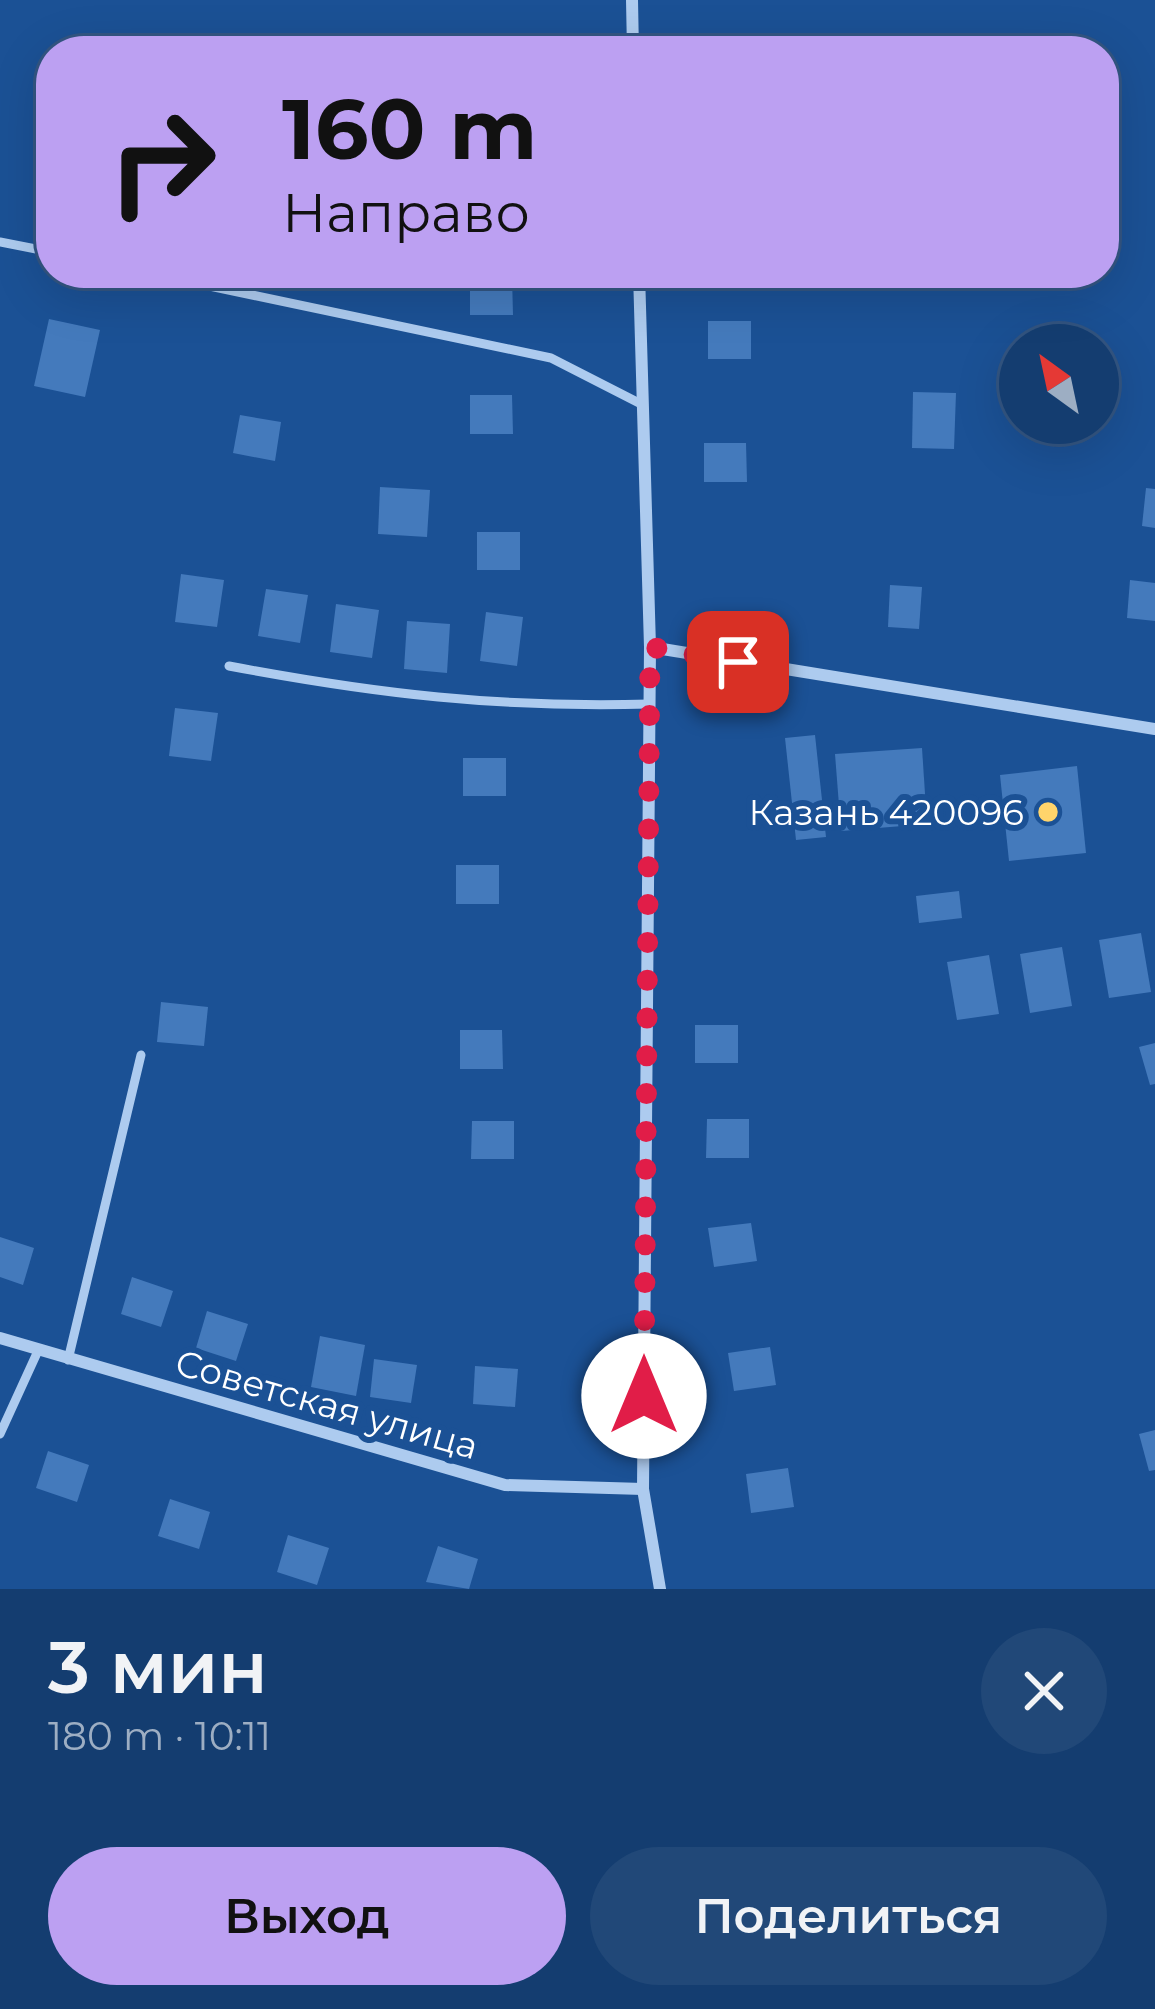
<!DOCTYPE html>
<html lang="ru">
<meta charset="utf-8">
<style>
:root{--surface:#143d70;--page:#214878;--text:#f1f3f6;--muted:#9daec3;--line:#335683;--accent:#bca0f2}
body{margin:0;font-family:Montserrat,sans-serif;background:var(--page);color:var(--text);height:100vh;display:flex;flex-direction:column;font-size:45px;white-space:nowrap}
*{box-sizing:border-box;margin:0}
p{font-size:39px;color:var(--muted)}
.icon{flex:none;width:66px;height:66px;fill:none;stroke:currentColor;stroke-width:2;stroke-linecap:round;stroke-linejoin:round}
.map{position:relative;height:1589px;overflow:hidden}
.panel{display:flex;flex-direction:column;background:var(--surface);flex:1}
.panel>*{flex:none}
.banner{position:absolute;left:36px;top:36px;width:1083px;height:252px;border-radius:48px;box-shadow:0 12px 48px #0002,0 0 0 3px var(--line);background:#bca0f2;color:#111;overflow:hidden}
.needle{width:78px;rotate:327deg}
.buttons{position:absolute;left:999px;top:324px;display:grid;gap:24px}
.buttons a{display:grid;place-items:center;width:120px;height:120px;border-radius:50%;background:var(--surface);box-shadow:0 12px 48px #0002,0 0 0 3px var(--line);font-size:60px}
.pin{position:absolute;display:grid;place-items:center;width:102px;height:102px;color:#fff;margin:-51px;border-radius:24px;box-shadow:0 6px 18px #0006}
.me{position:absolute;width:132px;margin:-66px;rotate:0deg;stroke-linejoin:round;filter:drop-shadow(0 0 9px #0008)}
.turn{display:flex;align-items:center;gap:42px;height:252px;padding:0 48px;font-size:54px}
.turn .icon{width:156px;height:156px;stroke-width:2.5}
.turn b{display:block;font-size:84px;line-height:102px}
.round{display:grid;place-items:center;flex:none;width:126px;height:126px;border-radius:63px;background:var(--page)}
.headline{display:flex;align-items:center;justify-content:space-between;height:204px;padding:0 48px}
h1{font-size:72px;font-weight:600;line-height:90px}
.cta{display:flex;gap:24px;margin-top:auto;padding:24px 48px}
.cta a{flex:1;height:138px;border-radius:72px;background:var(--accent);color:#111;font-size:48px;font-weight:600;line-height:138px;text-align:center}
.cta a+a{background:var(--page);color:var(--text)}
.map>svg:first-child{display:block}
</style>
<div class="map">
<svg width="1155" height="1589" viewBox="0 0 1155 1589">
<rect width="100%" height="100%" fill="#1b5195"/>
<!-- building -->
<g fill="#447abc">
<path d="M382,43L428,48L427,51H381Z"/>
<path d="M470,276L512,277L513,315H470Z"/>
<path d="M49,319L100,330L85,397L34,386Z"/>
<rect x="708" y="321" width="43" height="38"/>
<path d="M913,392L956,393L954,449L912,448Z"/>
<path d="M470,395H512L513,434H470Z"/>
<path d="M240,415L281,422L275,461L233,453Z"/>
<path d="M704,443H746L747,482H704Z"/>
<path d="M380,487L430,490L427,537L378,534Z"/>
<path d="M1146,488L1155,489V528L1142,526Z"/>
<rect x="477" y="532" width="43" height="38"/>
<path d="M181,574L224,580L217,627L175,622Z"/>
<path d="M1130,580L1155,583V621L1127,618Z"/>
<path d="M890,585L922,587L919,629L888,627Z"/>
<path d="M266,589L308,595L300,643L258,636Z"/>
<path d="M336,604L379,610L372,658L330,652Z"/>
<path d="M486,612L523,617L517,666L480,661Z"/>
<path d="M407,621L450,624L447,673L404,669Z"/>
<path d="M175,708L218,713L211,761L169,756Z"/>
<path d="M815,735L826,837L796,840L785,738Z"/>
<path d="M922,748L927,824L841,831L835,754Z"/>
<rect x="463" y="758" width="43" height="38"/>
<path d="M1077,766L1086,853L1009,861L1000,775Z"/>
<rect x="456" y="865" width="43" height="39"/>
<path d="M959,891L962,918L919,923L916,896Z"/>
<path d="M1141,933L1151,992L1109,998L1099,940Z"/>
<path d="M1062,947L1072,1006L1030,1013L1020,954Z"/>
<path d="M989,955L999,1014L957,1020L947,962Z"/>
<path d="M161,1002L208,1007L204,1046L157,1042Z"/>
<rect x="695" y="1025" width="43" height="38"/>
<path d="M460,1030H502L503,1069H460Z"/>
<path d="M1155,1043V1084L1150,1085L1139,1047Z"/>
<path d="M707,1119H749V1158H706Z"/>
<path d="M472,1121H514V1159H471Z"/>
<path d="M751,1223L757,1261L714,1267L708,1228Z"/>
<path d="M0,1237L34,1248L23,1285L0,1277Z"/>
<path d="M132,1277L173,1291L161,1327L121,1314Z"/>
<path d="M207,1311L248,1324L236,1361L196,1348Z"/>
<path d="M320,1336L365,1345L356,1396L311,1387Z"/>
<path d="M770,1347L776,1385L734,1391L728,1353Z"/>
<path d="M374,1359L417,1365L411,1403L370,1397Z"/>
<path d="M475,1366L518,1369L515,1407L473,1404Z"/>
<path d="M1155,1430V1470L1149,1471L1139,1434Z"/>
<path d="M48,1451L89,1465L77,1502L36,1488Z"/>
<path d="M788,1468L794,1507L751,1513L746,1474Z"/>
<path d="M170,1499L210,1512L199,1549L158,1536Z"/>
<path d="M288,1535L329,1548L317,1585L277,1572Z"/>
<path d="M438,1546L478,1559L469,1589L426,1582Z"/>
</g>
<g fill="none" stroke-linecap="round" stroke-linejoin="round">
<!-- lane -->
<g stroke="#adcbef" stroke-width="9">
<path d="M0,242L51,252"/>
<path d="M148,273L551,358L643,405"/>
<path d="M229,666C378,694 498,708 649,704"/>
<path d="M68,1360L141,1055"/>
<path d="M0,1434L37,1353"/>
</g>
<!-- street -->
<g stroke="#adcbef" stroke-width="12">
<path d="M632,0L633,51"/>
<path d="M639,273L650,647L643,1489L660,1589"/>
<path d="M650,647L1155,729"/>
<path d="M0,1338L505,1485L643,1489"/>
</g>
</g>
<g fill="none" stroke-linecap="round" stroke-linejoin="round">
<!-- route -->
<path stroke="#e11d48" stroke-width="21" stroke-dasharray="0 37.8" d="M644,1396L650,647L738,662"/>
</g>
<!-- markers -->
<circle fill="#ffd46b" stroke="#1b5195" stroke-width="4.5" cx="1048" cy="812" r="12"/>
<g text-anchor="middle" stroke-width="12" stroke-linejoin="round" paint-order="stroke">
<!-- poi labels -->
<g font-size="36" fill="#fff" stroke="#1b5195" text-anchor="end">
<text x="1024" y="825">Казань 420096</text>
</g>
<!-- street labels -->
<g font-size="36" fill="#fff" stroke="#1b5195">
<text transform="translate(327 1404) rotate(16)" y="13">Советская улица</text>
</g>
</g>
</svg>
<div class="buttons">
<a><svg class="needle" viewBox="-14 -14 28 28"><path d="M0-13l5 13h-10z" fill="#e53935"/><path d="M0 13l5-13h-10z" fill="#9daec3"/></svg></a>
</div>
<div class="pin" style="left:738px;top:662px;background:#d93025"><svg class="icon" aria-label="arrive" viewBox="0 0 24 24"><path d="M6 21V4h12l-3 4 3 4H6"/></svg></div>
<svg class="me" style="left:644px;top:1396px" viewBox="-20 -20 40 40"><circle r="19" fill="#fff"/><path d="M0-13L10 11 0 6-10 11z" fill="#e11d48"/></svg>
<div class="banner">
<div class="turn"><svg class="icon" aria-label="right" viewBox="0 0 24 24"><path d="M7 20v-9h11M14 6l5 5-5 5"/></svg><div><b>160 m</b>Направо</div></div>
</div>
</div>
<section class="panel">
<div class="headline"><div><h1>3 мин</h1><p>180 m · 10:11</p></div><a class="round"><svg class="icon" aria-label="close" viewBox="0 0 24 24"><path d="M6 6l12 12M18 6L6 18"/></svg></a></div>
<div class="cta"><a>Выход</a><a>Поделиться</a></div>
</section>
